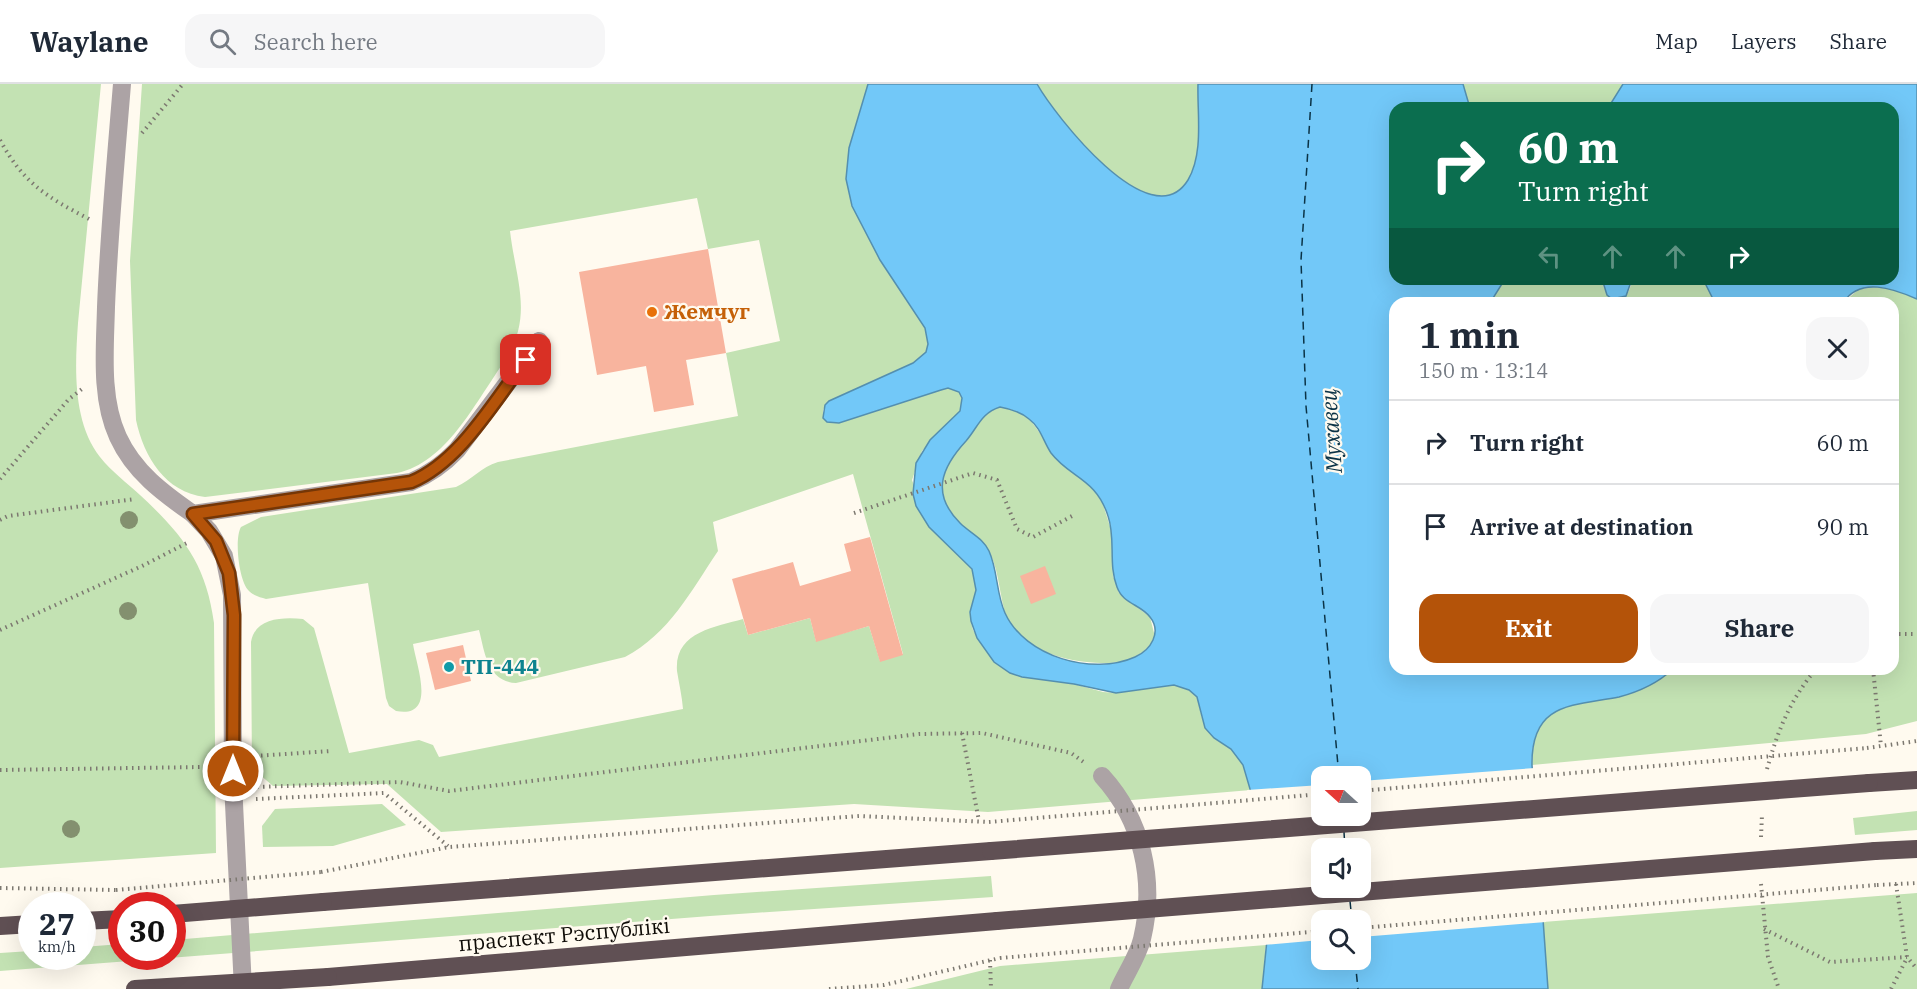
<!DOCTYPE html>
<meta charset="utf-8">
<style>
:root{--surface:#fff;--page:#f6f6f7;--text:#1f2937;--muted:#747a83;--line:#e0e1e3;--accent:#b45309}
body{margin:0;font-family:"IBM Plex Serif",serif;background:var(--page);color:var(--text);height:100vh;display:flex;flex-direction:column;font-size:22px;white-space:nowrap}
*{box-sizing:border-box;margin:0}
p{font-size:20px;color:var(--muted)}
.icon{flex:none;width:33px;height:33px;fill:none;stroke:currentColor;stroke-width:2;stroke-linecap:round;stroke-linejoin:round}
.map{position:relative;flex:1;overflow:hidden}
.details{position:absolute;left:1389px;top:213px;width:510px;height:378px;display:flex;flex-direction:column;background:var(--surface);border-radius:18px;box-shadow:0 6px 24px #0002}
.details>*{flex:none}
.guide{position:absolute;left:1389px;top:18px;width:510px;height:183px;border-radius:18px;box-shadow:0 6px 24px #0002;background:#0b6e4f;color:#fff;overflow:hidden}
.needle{width:39px;rotate:291deg}
.tools{position:absolute;left:1311px;top:682px;display:grid;gap:12px}
.tools a{display:grid;place-items:center;width:60px;height:60px;border-radius:12px;background:var(--surface);box-shadow:0 6px 24px #0002;font-size:30px}
.speed{position:absolute;left:18px;top:808px;display:flex;gap:12px;font-size:30px;font-weight:700;text-align:center}
.speed>*{display:grid;place-content:center;width:78px;height:78px;border-radius:50%;background:var(--surface);box-shadow:0 6px 24px #0002;line-height:1}
.speed small{font-size:15px;font-weight:400}
.speed .limit{border:9px solid #d22;background:#fff;color:#111}
.pin{position:absolute;display:grid;place-items:center;width:51px;height:51px;color:#fff;margin:-26px;border-radius:12px;box-shadow:0 3px 9px #0006}
.me{position:absolute;width:66px;margin:-33px;rotate:0deg;stroke-linejoin:round;filter:drop-shadow(0 0 4px #0008)}
.turn{display:flex;align-items:center;gap:21px;height:126px;padding:0 30px;font-size:27px}
.turn .icon{width:78px;height:78px;stroke-width:2.5}
.turn b{display:block;font-size:42px;line-height:51px}
.lanes{display:flex;align-items:center;height:57px;padding:0 30px;background:#0003;justify-content:center;gap:30px;direction:ltr}
.lanes .off{opacity:.35}
.round{display:grid;place-items:center;flex:none;width:63px;height:63px;border-radius:18px;background:var(--page)}
.summary{display:flex;align-items:center;justify-content:space-between;height:102px;padding:0 30px}
h1{font-size:36px;font-weight:800;line-height:45px}
.cta{display:flex;gap:12px;margin-top:auto;padding:12px 30px}
.cta a{flex:1;height:69px;border-radius:18px;background:var(--accent);color:#fff;font-size:24px;font-weight:800;line-height:69px;text-align:center}
.cta a+a{background:var(--page);color:var(--text)}
ul{padding:0;list-style:none}
li{display:flex;align-items:center;gap:18px;height:84px;padding:0 30px;border-top:2px solid var(--line)}
li div{flex:1}
li b{display:block;font-size:22px}
li em{font-style:normal}
header{display:flex;align-items:center;gap:36px;box-sizing:border-box;height:84px;padding:0 30px;background:var(--surface);border-bottom:2px solid var(--line)}
header strong{font-size:28px}
nav{display:flex;gap:33px;margin-inline-start:auto;font-size:21px}
.search{width:420px;height:54px;background:var(--page);display:flex;align-items:center;gap:15px;box-sizing:border-box;padding:0 21px;border-radius:18px;color:var(--muted);font-size:22px}
.map>svg:first-child{display:block}
</style>
<header>
<strong>Waylane</strong>
<div class="search"><svg class="icon" aria-label="search" viewBox="0 0 24 24"><circle cx="10" cy="10" r="6"/><path d="M15 15l6 6"/></svg>Search here</div>
<nav><a>Map</a><a>Layers</a><a>Share</a></nav>
</header>
<div class="map">
<svg width="1917" height="905" viewBox="0 0 1917 905">
<rect width="100%" height="100%" fill="#fffaef"/>
<!-- green -->
<g fill="#c3e2b3">
<path d="M0,0H101L78,239C75,282 72,337 100,373C111,387 127,399 140,411C183,451 206,480 214,539L216,769L0,784Z"/>
<path d="M142,0H868L849,64L847,95L852,122L880,176L925,244L928,260L926,268L913,279L829,317C823,323 820,330 827,338L839,339L941,306L948,304L959,308L962,314L960,327L922,367L912,396L929,443L972,485L976,506L970,528L971,538L973,546L994,578L1022,593L1074,600L1103,608L1116,609L1175,601L1189,606L1197,613L1202,634L1214,654L1231,665L1243,680L1251,706L988,728L854,720L441,748L387,700L273,702L252,684L251,558C255,534 282,533 303,535L314,544L349,669L419,656L433,661L439,673L683,625C682,612 679,600 677,587C674,548 715,543 743,535L748,551L810,534L816,557L869,542L880,577L903,570L853,390L713,438L718,467C691,507 669,550 625,573L516,599C487,597 485,569 479,546L413,560C416,581 438,635 396,627L389,622L386,614L368,499L266,515C260,513 254,512 249,507C239,498 234,455 241,443L261,433L456,403C472,396 481,383 498,378L738,332L726,269L780,257L759,156L708,165L697,114L510,147C516,198 535,234 502,281C475,319 446,379 397,389L205,413C165,408 144,373 136,336L130,177Z"/>
<path d="M1037,0H1198C1197,30 1204,69 1188,96C1151,156 1054,30 1037,0Z"/>
<path d="M1463,0H1623L1608,24H1470Z"/>
<path d="M1505,195H1602L1604,204L1612,215C1627,215 1630,208 1632,195H1703L1715,219H1490Z"/>
<path d="M1878,203L1896,205L1917,215V637L1866,650L1532,681L1534,654L1542,638L1556,626L1575,619L1620,612L1673,585H1893V219H1843L1859,205Z"/>
<path d="M1000,323L1014,326L1029,334L1063,381L1092,403L1102,417L1112,449L1113,492L1119,509L1150,533L1155,553C1144,574 1123,580 1101,579C1065,578 1015,565 1004,525C999,505 998,481 987,464C980,453 969,448 960,439C931,410 941,384 965,357C978,343 981,329 1000,323Z"/>
<path d="M382,720L406,741L333,762L263,763L262,742L275,725Z"/>
<path d="M1917,727V746L1855,751L1853,734Z"/>
<path d="M991,792L993,813L710,832L0,887V869L31,867L32,873H82L83,863L121,860L122,873H172L173,856L714,811Z"/>
<path d="M1917,809V905H1548L1543,838Z"/>
<path d="M1266,861L1262,905H906L1000,882Z"/>
</g>
<!-- water -->
<g fill="#72c8f8" stroke="#548faf" stroke-width="1.5" fill-rule="evenodd">
<path d="M868,0H1037C1054,30 1151,156 1188,96C1204,69 1197,29 1198,0H1463L1470,24H1395V195H1505L1490,219H1395V585H1673C1658,599 1638,608 1619,613C1572,622 1531,618 1532,681L1548,905H1262L1274,787L1243,681L1231,665L1214,654L1205,644L1197,613L1189,606L1174,601L1116,609L1074,600L1022,593L1010,589L994,578L977,554L971,537L970,528L976,506L972,485L929,443L916,422L913,410L916,379L930,356L960,327L962,314L959,308L948,304L941,306L839,339L827,338L823,334L825,321L829,317L913,279L926,268L928,260L925,244L880,176L852,122L846,95L849,64ZM1000,323C1011,325 1021,328 1029,335C1041,344 1043,357 1051,369C1070,394 1096,394 1108,432C1116,455 1108,480 1117,503C1123,520 1140,520 1150,533C1162,548 1151,566 1135,573C1093,592 1025,573 1005,529C996,509 998,487 989,467C983,454 970,449 960,439C931,410 941,384 966,357C978,343 981,329 1000,323ZM1322,693H1360V732H1322ZM1322,765H1360V804H1322ZM1322,837H1360V876H1322Z"/>
<path d="M1623,0H1917V215C1894,205 1860,192 1843,219H1715L1703,195H1893V24H1608Z"/>
<path d="M1602,195H1632L1626,212L1612,215L1607,211Z"/>
</g>
<!-- pier -->
<path fill="#fffaef" fill-rule="evenodd" d="M1535,684L1546,838L1361,853L1360,837H1322L1321,856L1263,861L1271,787L1247,706L1321,701L1322,732H1360L1361,697ZM1322,765H1360V804H1322Z"/>
<g fill="none" stroke-linecap="round" stroke-linejoin="round">
<!-- ferry -->
<g stroke="#0b3346" stroke-width="1.5" stroke-dasharray="8 6" stroke-linecap="butt">
<path d="M1312,0L1301,176L1306,322L1339,693"/>
<path d="M1344,748L1345,765"/>
<path d="M1350,817L1352,837"/>
<path d="M1355,876L1358,905"/>
</g>
</g>
<!-- building -->
<g fill="#f8b49e">
<path d="M708,165L726,269L686,276L694,321L654,328L646,282L597,291L579,188Z"/>
<path d="M870,453L903,571L880,578L869,542L816,558L810,534L748,551L732,495L793,478L800,502L851,487L844,460Z"/>
<path d="M1045,482L1056,510L1031,520L1020,492Z"/>
<path d="M463,561L471,597L435,606L426,569Z"/>
</g>
<g fill="none" stroke-linecap="round" stroke-linejoin="round">
<!-- path -->
<g stroke="#7c7870" stroke-width="4" stroke-dasharray="1.5 4.5" stroke-linecap="butt">
<path d="M142,49L183,0"/>
<path d="M0,56C24,100 47,113 89,135"/>
<path d="M0,395L69,315L82,305"/>
<path d="M854,429L973,389L997,396L1017,445L1033,453L1074,431"/>
<path d="M0,436L8,432L135,415"/>
<path d="M0,546L142,482L189,458"/>
<path d="M1893,550H1917"/>
<path d="M1873,585L1881,662"/>
<path d="M962,649L979,737"/>
<path d="M1867,664L1917,657"/>
<path d="M255,672L331,667"/>
<path d="M1767,685C1778,646 1790,616 1816,585"/>
<path d="M0,686L201,683L211,688"/>
<path d="M257,703L400,698L449,707L919,650L982,649L1071,669L1085,679"/>
<path d="M256,715L384,709L448,762"/>
<path d="M1761,753L1762,731"/>
<path d="M321,788L449,763L859,732L989,738"/>
<path d="M1761,800L1768,873L1779,905"/>
<path d="M1896,800L1907,873L1917,885"/>
<path d="M1877,801L1917,799"/>
<path d="M0,804L116,806"/>
<path d="M1764,845L1830,878L1907,873"/>
<path d="M990,876L991,905"/>
<path d="M829,905L884,901L1000,874"/>
<path d="M1891,905L1907,874"/>
</g>
<!-- service -->
<g stroke="#aca3a5" stroke-width="18">
<path d="M122,0C116,74 109,148 106,223C105,265 100,314 118,353C134,388 163,409 193,430L411,398C430,390 443,381 457,366L539,257"/>
<path d="M1102,692C1142,736 1156,796 1142,855C1138,872 1126,889 1119,905"/>
</g>
<!-- minor -->
<path stroke="#aca3a5" stroke-width="18" d="M193,430L209,447L224,472L232,511L233,699L243,905"/>
<!-- trunk -->
<g stroke="#605054" stroke-width="18">
<path d="M1869,699L1917,696"/>
<path d="M1875,767L1917,765"/>
<path d="M323,818L991,767"/>
<path d="M82,837L122,835"/>
<path d="M0,842L32,840"/>
<path d="M328,893L997,837"/>
</g>
<!-- path-bridge -->
<g stroke="#7c7870" stroke-width="4" stroke-dasharray="1.5 4.5" stroke-linecap="butt">
<path d="M1360,707L1867,664"/>
<path d="M989,738L1322,710"/>
<path d="M116,806L321,788"/>
<path d="M1360,844L1877,801"/>
<path d="M1000,874L1322,847"/>
</g>
<!-- trunk-bridge -->
<g stroke="#605054" stroke-width="18">
<path d="M991,767L1869,699"/>
<path d="M172,830L323,818"/>
<path d="M997,837L1875,767"/>
<path d="M135,905L328,893"/>
</g>
</g>
<!-- trees -->
<g fill="#83906f">
<circle cx="129" cy="436" r="9"/>
<circle cx="128" cy="527" r="9"/>
<circle cx="71" cy="745" r="9"/>
</g>
<g fill="none" stroke-linecap="round" stroke-linejoin="round">
<defs>
<path id="route" d="M233,687L234,531L229,489L216,457L193,430L411,398C460,378 494,317 526,276"/>
</defs>
<!-- route casing -->
<use href="#route" stroke="#753606" stroke-width="15"/>
<!-- route -->
<use href="#route" stroke="#b45309" stroke-width="10"/>
</g>
<!-- markers -->
<circle fill="#e8710a" stroke="#fffaef" stroke-width="2" cx="652" cy="228" r="6"/>
<circle fill="#0f9aa8" stroke="#fffaef" stroke-width="2" cx="449" cy="583" r="6"/>
<g text-anchor="middle" stroke-width="4.5" stroke-linejoin="round" paint-order="stroke">
<!-- food labels -->
<g font-size="21" font-weight="bold" fill="#c56008" stroke="#fffaef" text-anchor="start">
<text x="664" y="235">Жемчуг</text>
</g>
<!-- culture labels -->
<g font-size="21" font-weight="bold" fill="#0d838f" stroke="#fffaef" text-anchor="start">
<text x="461" y="590">ТП-444</text>
</g>
<!-- street labels -->
<g font-size="21" fill="#0e0b06" stroke="#fffaef">
<text transform="translate(564 851) rotate(-5)" y="7">праспект Рэспублікі</text>
</g>
<!-- water labels -->
<g font-size="22" font-style="italic" fill="#0b3346" stroke="#fffaef">
<text transform="translate(1331 347) rotate(-94)" y="8">Мухавец</text>
</g>
</g>
</svg>
<div class="tools">
<a><svg class="needle" viewBox="-14 -14 28 28"><path d="M0-13l5 13h-10z" fill="#e53935"/><path d="M0 13l5-13h-10z" fill="#747a83"/></svg></a>
<a><svg class="icon" aria-label="sound" viewBox="0 0 24 24"><path d="M4 9h4l5-4v14l-5-4H4zM17 9q2 3 0 6"/></svg></a>
<a><svg class="icon" aria-label="search" viewBox="0 0 24 24"><circle cx="10" cy="10" r="6"/><path d="M15 15l6 6"/></svg></a>
</div>
<div class="speed"><div>27<small>km/h</small></div><div class="limit">30</div></div>
<div class="pin" style="left:526px;top:276px;background:#d93025"><svg class="icon" aria-label="arrive" viewBox="0 0 24 24"><path d="M6 21V4h12l-3 4 3 4H6"/></svg></div>
<svg class="me" style="left:233px;top:687px" viewBox="-20 -20 40 40"><circle r="17" fill="#b45309" stroke="#fff" stroke-width="3"/><path d="M0-11L8 9 0 5-8 9z" fill="#fff"/></svg>
<div class="guide">
<div class="turn"><svg class="icon" aria-label="right" viewBox="0 0 24 24"><path d="M7 20v-9h11M14 6l5 5-5 5"/></svg><div><b>60 m</b>Turn right</div></div>
<div class="lanes"><svg class="icon off" aria-label="left" viewBox="0 0 24 24"><path d="M17 20v-9H6M10 6l-5 5 5 5"/></svg><svg class="icon off" aria-label="ahead" viewBox="0 0 24 24"><path d="M12 20V5M6 11l6-6 6 6"/></svg><svg class="icon off" aria-label="ahead" viewBox="0 0 24 24"><path d="M12 20V5M6 11l6-6 6 6"/></svg><svg class="icon" aria-label="right" viewBox="0 0 24 24"><path d="M7 20v-9h11M14 6l5 5-5 5"/></svg></div>
</div>
<section class="details">
<div class="summary"><div><h1>1 min</h1><p>150 m · 13:14</p></div><a class="round"><svg class="icon" aria-label="close" viewBox="0 0 24 24"><path d="M6 6l12 12M18 6L6 18"/></svg></a></div>
<ul>
<li><svg class="icon" aria-label="right" viewBox="0 0 24 24"><path d="M7 20v-9h11M14 6l5 5-5 5"/></svg><div><b>Turn right</b></div><em>60 m</em></li>
<li><svg class="icon" aria-label="arrive" viewBox="0 0 24 24"><path d="M6 21V4h12l-3 4 3 4H6"/></svg><div><b>Arrive at destination</b></div><em>90 m</em></li>
</ul>
<div class="cta"><a>Exit</a><a>Share</a></div>
</section>
</div>
